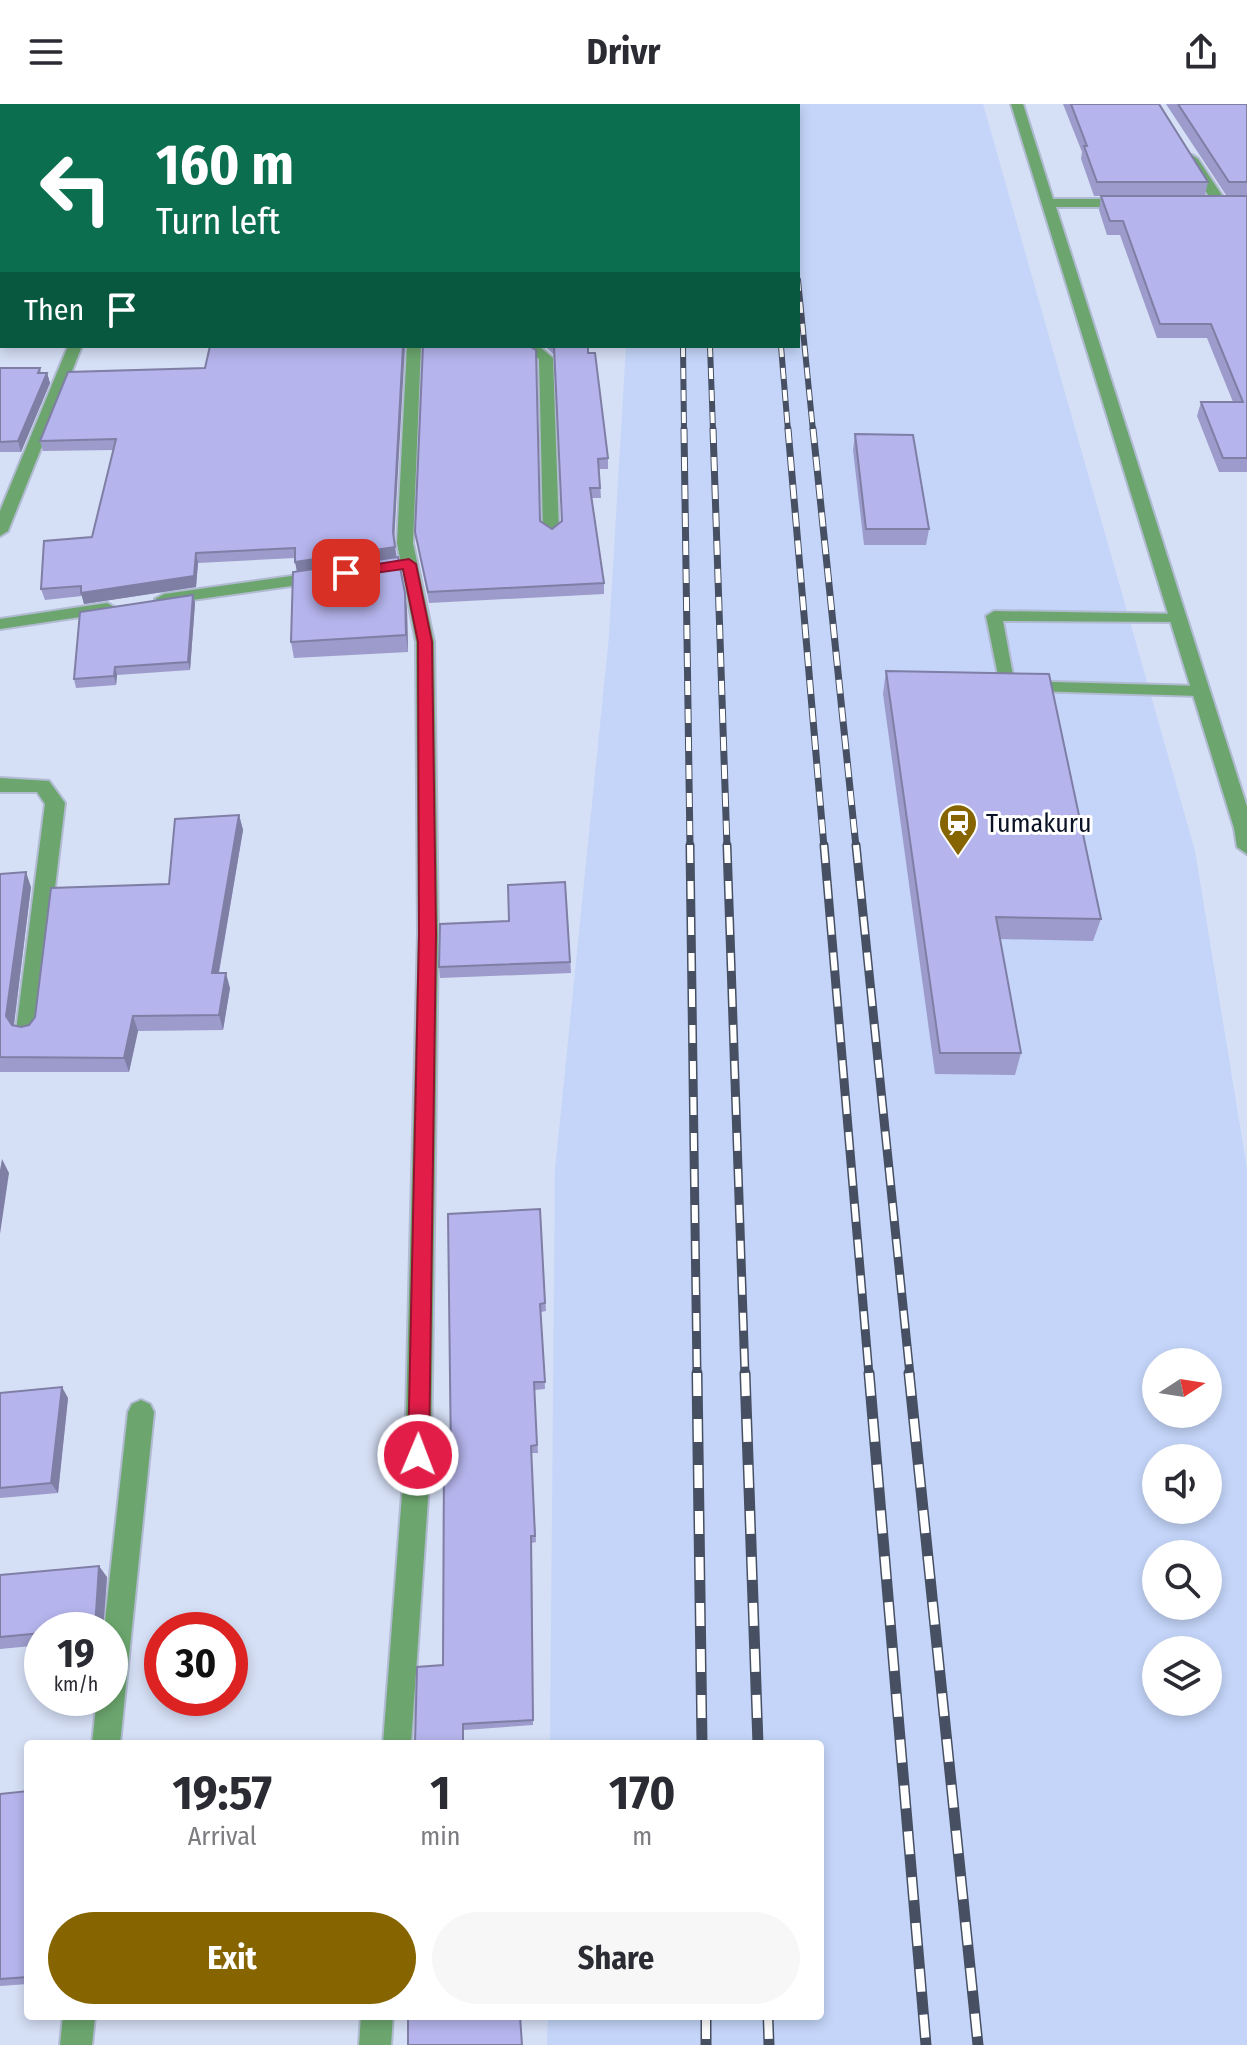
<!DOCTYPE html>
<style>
:root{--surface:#fff;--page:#f7f7f7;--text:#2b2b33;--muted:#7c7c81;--accent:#866400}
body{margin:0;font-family:"Fira Sans Condensed",sans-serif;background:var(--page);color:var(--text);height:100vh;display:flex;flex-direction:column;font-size:30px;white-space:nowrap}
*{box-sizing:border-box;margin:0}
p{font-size:26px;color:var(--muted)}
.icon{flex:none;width:44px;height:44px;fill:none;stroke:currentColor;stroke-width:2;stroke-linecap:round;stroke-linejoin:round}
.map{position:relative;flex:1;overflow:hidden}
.side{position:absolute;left:24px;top:1636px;width:800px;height:280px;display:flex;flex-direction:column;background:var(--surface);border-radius:8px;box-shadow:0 4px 12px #0003}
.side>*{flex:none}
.top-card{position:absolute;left:0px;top:0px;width:800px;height:244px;box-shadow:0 4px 12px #0003;background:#0b6e4f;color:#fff;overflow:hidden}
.needle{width:52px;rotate:78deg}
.fabs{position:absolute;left:1142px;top:1244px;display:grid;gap:16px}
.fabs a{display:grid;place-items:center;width:80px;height:80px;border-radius:50%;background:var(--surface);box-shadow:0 4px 12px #0003;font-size:40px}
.speed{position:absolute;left:24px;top:1508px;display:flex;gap:16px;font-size:40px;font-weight:700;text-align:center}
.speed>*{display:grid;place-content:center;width:104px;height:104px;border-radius:50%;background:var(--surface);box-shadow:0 4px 12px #0003;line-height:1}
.speed small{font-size:20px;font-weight:400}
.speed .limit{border:12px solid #d22;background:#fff;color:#111}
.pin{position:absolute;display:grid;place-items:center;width:68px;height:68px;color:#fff;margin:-34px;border-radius:16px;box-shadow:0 4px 12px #0006}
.me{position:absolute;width:88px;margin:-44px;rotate:1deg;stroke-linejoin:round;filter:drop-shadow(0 0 6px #0008)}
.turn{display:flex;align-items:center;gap:28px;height:168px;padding:0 24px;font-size:36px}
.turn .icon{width:104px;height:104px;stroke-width:2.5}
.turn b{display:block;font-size:56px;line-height:68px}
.then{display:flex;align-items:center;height:76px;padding:0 24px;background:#0003;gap:16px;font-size:30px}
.eta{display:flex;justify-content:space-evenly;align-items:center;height:136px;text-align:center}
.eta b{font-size:48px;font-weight:700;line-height:56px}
.cta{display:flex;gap:16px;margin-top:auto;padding:16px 24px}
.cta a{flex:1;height:92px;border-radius:48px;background:var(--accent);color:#fff;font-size:32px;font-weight:700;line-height:92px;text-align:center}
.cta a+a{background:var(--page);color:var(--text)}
header{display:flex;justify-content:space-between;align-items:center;height:104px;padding:0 24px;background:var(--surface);font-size:36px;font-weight:700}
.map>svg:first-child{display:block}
</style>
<header><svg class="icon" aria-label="menu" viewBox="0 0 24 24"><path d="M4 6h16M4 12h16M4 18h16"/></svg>Drivr<svg class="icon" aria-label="share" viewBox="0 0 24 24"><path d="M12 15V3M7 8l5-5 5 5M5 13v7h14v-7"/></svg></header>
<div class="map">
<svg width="1247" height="1941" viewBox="0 0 1247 1941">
<rect width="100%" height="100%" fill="#d5dff5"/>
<!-- built -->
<path fill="#c4d5f9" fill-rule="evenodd" d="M649,0H983L1195,747L1247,1065V1941H547L548,1912H820V1640H550L555,1066L609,532L626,242H798V2ZM1156,1258H1208V1310H1156ZM1156,1354H1208V1406H1156ZM1156,1450H1208V1502H1156ZM1156,1546H1208V1598H1156Z"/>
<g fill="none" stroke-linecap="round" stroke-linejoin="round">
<defs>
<path id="service" d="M994,507L1183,510V516L1177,518L1003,517L1014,577L1200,582L1208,587L1200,592L1001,586L986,512Z"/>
<g id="minor">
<rect x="430" y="0" width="12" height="2"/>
<path d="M1011,0H1023L1053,95H1130L1137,99L1130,103H1056L1247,703V730L1237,729L1234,724Z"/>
<path d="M1192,51L1198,55L1227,99L1225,102L1213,99L1186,55Z"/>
<rect x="0" y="163" width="2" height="8"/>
<path d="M68,242H82L8,427L0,432V407Z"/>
<path d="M407,242H421L413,439L434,538L438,830L431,1351L411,1640H383L405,1351L418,830L416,538L397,439Z"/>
<path d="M496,242H539L553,254L559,428L557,432H545L543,428L539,255C526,245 504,252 496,242Z"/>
<path d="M320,468L328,473L326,477L164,500L155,495L164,490Z"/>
<path d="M107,499L116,504L113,508L0,525V515Z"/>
<path d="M0,674L49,677L65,699L38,927L35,933L27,935L19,933L16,927L45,700L37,688H0Z"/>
<path d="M141,1296L150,1300L154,1308L120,1640H92L97,1594H110V1526H104L128,1308L132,1300Z"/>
<path d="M63,1912H95L92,1941H60Z"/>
<path d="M361,1912H393L391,1941H359Z"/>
</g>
<path id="tertiary" d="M1247,717V750L1237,743L1234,724L1237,719Z"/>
</defs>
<!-- service casing -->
<use href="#service" stroke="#b0bad0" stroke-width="4"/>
<!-- minor casing -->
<use href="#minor" stroke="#b0bad0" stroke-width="4"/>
<!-- tertiary casing -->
<use href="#tertiary" stroke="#b0bad0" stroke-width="4"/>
<!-- service -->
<use href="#service" fill="#6ca66e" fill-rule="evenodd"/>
<!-- minor -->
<use href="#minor" fill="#6ca66e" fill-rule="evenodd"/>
<!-- tertiary -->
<use href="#tertiary" fill="#6ca66e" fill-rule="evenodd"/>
<defs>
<g id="rail-far3">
<path d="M798,176L813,327"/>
<path d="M683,242L684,327"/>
<path d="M710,242L713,327"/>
<path d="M781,242L788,327"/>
</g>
<g id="rail-far2">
<path d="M684,325L690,743"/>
<path d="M713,325L727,743"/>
<path d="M788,325L824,743"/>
<path d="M813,325L856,743"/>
</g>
<g id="rail-far1">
<path d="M690,741L697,1271"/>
<path d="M727,741L745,1271"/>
<path d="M824,741L869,1271"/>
<path d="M856,741L910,1271"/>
</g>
<g id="rail">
<path d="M697,1269L702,1640"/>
<path d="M745,1269L758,1640"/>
<path d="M869,1269L926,1941"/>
<path d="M909,1269L978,1941"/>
<path d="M706,1912V1941"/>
<path d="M768,1912L769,1941"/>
</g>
</defs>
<!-- rail-far3 casing -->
<use href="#rail-far3" stroke="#475063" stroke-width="6"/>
<!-- rail-far2 casing -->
<use href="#rail-far2" stroke="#475063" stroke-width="7"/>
<!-- rail-far1 casing -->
<use href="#rail-far1" stroke="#475063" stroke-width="9"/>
<!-- rail casing -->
<use href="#rail" stroke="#475063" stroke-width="11"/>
<!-- rail-far3 -->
<use href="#rail-far3" stroke="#fff" stroke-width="4" stroke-dasharray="11" stroke-linecap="butt"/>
<!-- rail-far2 -->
<use href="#rail-far2" stroke="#fff" stroke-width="5" stroke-dasharray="14" stroke-linecap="butt"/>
<!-- rail-far1 -->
<use href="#rail-far1" stroke="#fff" stroke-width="6" stroke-dasharray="18" stroke-linecap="butt"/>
<!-- rail -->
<use href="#rail" stroke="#fff" stroke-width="8" stroke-dasharray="23" stroke-linecap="butt"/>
</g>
<!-- wall -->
<g fill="#9c9bcb">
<path d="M0,0H104L105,2H2V151H0V71H1V70L0,68Z"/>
<path d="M1063,0H1159L1208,78L1205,91L1094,92L1081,55L1082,48Z"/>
<path d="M1166,0H1247V91H1226Z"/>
<path d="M1101,92H1247V368H1219L1197,312L1201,298H1233L1207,234H1157L1120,131H1107L1099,106Z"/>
<path d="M545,242H588V249L608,354V365H599L601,394H592L604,479V490L429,499L415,428L540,418L552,425L562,417L554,251Z"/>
<path d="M0,264H40L41,269H47L50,279L21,348H0V351Z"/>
<path d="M68,268L394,437L407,505L408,548L294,554L291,538L297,468L295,454L198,459L196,483L84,500L82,492L45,496L41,485L92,433L113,346L43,347L40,337Z"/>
<path d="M855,330L929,425L926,441H864L853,346Z"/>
<path d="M193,491L195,499L190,566L117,571L116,581L76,584L74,575Z"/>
<path d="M886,567L1101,815L1093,837L1000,835L1021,949L1015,971L935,970L883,590Z"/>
<path d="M239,711L243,726L219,869L230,884L223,926L138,927L129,968H0V770L31,783L14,922L21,923L29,921Z"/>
<path d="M565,778L571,869L440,874L439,863Z"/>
<path d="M540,1105L546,1207L541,1208L545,1285L534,1286L538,1349H531L536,1438L532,1439L533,1621L464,1626L443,1561L451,1354Z"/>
<path d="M0,1289L68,1294L58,1389L0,1394Z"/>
<path d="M0,1471L107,1473L103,1526H42V1541L0,1545Z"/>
<path d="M28,1687V1880L0,1882V1690Z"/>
</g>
<!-- shaded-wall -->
<g fill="#7f7ea5">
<path d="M403,242H405L394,439L393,428Z"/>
<path d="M47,269L50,279L21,348L18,337Z"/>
<path d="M395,443L396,453L297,468L295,458Z"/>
<path d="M196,449L198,459L196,483L84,500L81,489Z"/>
<path d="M405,489L407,505L408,548L406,531Z"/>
<path d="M193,491L195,499L190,566L188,558Z"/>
<path d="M115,563L117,571L116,581L114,572Z"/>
<path d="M239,711L243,726L216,884L212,869Z"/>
<path d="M26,768L31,783L13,927L6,912Z"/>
<path d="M226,869L230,884L223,926L219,911Z"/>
<path d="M133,912L138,927L129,968L124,954Z"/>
<path d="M2,1055L9,1069L0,1130V1066Z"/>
<path d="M62,1283L68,1294L58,1389L51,1379Z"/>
<path d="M99,1462L107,1473L103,1526H96L95,1524Z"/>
</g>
<!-- building -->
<g fill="#b5b4ec" stroke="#7f7ea5" stroke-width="2">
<path d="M0,0H101L100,2H2V61L0,60Z"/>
<path d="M122,0H189L188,2H122Z"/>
<path d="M297,0H345V2H296Z"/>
<rect x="453" y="0" width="191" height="2"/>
<path d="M1071,0H1159L1208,78H1097L1084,42H1087Z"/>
<path d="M1178,0H1247V78H1229Z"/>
<path d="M2,62V140H0V71H1Z"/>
<path d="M1101,92H1247V354H1223L1201,298H1243L1211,220H1160L1123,117H1110Z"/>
<path d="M210,242H403L393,428L395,443L295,458V444L196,449L194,472L81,489V482L41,485L44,437L92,433L116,335L40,337L68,268L205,264Z"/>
<path d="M423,242H529L536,246L540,417L552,425L562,417L554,242H588V249H595L608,354L598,355L600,384H590L604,479L428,488L415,428Z"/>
<path d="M0,264H40L38,269H47L18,337L0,338Z"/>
<path d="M855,330L913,331L929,425H866Z"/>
<path d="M398,453L405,489L406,531L291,538L293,468Z"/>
<path d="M193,491L188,558L115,563L114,572L74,575L80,508Z"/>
<path d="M886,567L1049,570L1101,815L996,813L1021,949H940Z"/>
<path d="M239,711L212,869H226L219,911L133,912L124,954L0,953V770L26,768L6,912L12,921L21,923L29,921L35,913L51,784L169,780L175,715Z"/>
<path d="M565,778L570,858L439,863L440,820L509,817L508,781Z"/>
<path d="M540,1105L545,1199L540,1200L545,1278H534L537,1341L531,1342L535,1432H531L533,1616L463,1620V1640H415L417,1563L443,1561L444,1354H451L448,1110Z"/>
<path d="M62,1283L51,1379L0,1384V1289Z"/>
<path d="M99,1462L95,1524L78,1526H42V1529L0,1533V1471Z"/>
<path d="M28,1687V1873L0,1875V1690Z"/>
<path d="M408,1912H520L522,1941H408Z"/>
</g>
<!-- route -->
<path fill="#e11d48" stroke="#92132f" stroke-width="2" d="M409,455L416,460L432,538L436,830L429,1351L426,1358L418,1361L411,1358L408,1351L419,830L418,538L403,465L346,473L339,469L346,465Z"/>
<!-- icons -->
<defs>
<symbol id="station-pin" viewBox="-11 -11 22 30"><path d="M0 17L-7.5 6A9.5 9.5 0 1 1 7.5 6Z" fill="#866400" stroke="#fff"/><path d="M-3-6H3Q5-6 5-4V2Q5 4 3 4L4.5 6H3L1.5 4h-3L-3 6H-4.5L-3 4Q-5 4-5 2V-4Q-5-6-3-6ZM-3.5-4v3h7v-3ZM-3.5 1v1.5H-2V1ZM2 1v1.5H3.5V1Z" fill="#fff"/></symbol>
</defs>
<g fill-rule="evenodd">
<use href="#station-pin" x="936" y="697" width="44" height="60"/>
</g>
<g text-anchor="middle" stroke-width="6" stroke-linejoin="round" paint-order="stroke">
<!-- poi labels -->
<g font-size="26" fill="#0a1225" stroke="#fff" text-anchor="start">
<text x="986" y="728">Tumakuru</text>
</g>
</g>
</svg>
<div class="fabs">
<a><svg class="needle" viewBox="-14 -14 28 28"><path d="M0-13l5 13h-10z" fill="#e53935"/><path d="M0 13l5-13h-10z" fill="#7c7c81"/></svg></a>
<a><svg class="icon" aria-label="sound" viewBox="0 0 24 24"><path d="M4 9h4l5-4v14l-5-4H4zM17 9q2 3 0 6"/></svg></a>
<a><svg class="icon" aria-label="search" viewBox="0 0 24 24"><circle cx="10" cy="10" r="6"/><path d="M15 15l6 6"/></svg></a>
<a><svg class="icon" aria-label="layers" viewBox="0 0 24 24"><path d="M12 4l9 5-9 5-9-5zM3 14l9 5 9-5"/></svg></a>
</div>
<div class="speed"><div>19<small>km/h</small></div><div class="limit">30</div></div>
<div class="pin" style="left:346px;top:469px;background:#d93025"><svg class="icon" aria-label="arrive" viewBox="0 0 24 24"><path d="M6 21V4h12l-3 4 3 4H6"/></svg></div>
<svg class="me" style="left:418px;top:1351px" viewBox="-20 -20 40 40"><circle r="17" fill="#e11d48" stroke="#fff" stroke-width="3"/><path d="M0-11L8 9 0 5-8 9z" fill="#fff"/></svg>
<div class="top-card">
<div class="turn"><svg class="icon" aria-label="left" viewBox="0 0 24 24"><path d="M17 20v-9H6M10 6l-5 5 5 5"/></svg><div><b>160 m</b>Turn left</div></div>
<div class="then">Then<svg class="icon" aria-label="arrive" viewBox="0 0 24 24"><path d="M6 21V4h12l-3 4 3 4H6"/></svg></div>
</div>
<section class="side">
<div class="eta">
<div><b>19:57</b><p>Arrival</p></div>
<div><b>1</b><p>min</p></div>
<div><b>170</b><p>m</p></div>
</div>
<div class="cta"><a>Exit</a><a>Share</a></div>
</section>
</div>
